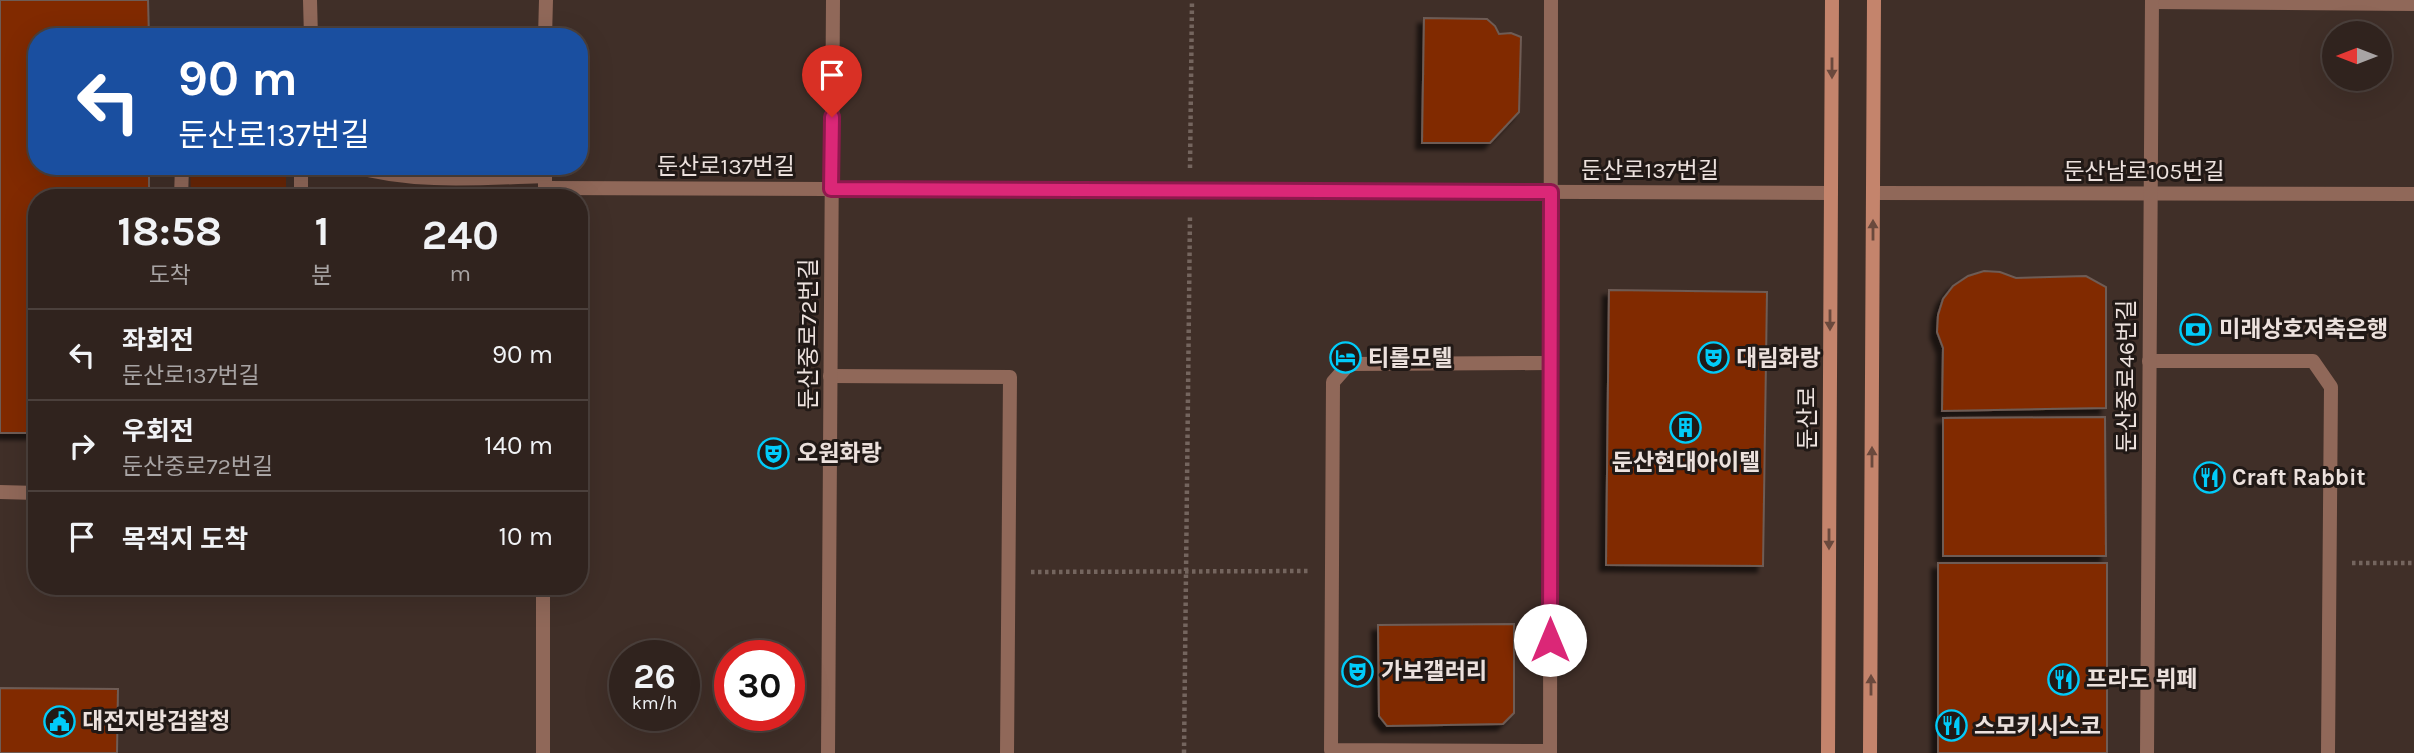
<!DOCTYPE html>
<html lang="ko">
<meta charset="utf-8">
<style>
:root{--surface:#30231e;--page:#3c2f2b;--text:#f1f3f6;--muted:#a8a4a4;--line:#4b403c}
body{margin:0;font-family:Karla,"Noto Sans KR",sans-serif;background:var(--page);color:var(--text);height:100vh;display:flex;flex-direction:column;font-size:26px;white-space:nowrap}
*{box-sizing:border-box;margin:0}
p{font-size:23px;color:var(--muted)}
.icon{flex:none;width:38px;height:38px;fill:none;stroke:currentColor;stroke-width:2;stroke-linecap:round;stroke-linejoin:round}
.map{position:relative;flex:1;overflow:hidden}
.side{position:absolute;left:28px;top:189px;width:560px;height:406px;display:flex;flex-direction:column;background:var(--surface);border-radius:28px;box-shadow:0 7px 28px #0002,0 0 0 2px var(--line)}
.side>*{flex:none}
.hud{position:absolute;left:28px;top:28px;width:560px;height:147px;border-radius:28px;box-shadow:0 7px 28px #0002,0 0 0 2px var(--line);background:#1a4fa0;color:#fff;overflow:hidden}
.needle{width:46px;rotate:270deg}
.buttons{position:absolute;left:2322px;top:21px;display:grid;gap:14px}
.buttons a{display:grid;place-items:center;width:70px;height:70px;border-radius:50%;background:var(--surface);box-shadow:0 7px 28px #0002,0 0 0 2px var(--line);font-size:35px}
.speed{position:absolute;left:609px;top:640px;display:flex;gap:14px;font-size:35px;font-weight:700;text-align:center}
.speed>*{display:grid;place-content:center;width:91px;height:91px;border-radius:50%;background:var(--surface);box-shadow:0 7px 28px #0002,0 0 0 2px var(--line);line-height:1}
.speed small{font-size:18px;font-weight:400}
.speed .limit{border:10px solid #d22;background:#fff;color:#111}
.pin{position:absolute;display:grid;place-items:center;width:60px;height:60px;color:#fff;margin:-72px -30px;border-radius:50% 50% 50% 0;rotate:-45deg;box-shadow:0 0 7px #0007}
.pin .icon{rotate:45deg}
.me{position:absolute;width:77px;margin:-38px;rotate:0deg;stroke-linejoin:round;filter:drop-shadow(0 0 5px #0008)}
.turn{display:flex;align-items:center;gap:24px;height:147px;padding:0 35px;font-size:32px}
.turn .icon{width:91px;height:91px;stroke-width:2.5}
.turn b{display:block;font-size:49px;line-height:60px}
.eta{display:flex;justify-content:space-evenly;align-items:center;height:119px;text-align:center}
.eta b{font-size:42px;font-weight:700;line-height:49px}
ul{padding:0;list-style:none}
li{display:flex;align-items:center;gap:21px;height:91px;padding:0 35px;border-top:2px solid var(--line)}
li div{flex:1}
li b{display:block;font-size:26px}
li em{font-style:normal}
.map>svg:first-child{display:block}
</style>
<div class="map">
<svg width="2414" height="753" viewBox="0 0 2414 753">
<defs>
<filter id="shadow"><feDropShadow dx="-6" dy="6" stdDeviation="2" flood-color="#0009"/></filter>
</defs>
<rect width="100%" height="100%" fill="#402f28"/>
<!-- grass -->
<path fill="#682607" d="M190,166H283L286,174V198H191Z"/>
<!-- building -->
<g fill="#812c00" stroke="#6e5b54" stroke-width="2" filter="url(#shadow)">
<path d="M0,0H148L149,37H37V166H149V198H37V433H0Z"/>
<path d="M1424,18L1487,19L1495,26L1499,34L1511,33L1521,37L1519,112L1490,143H1422Z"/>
<path d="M1984,271L2000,272L2016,278L2086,276L2106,287V408L1942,411L1943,348L1937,332L1938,315L1943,299L1953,286L1968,276Z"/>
<path d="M1609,290L1767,292L1763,566L1606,565Z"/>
<path d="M2105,417L2106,556H1943V418Z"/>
<rect x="1938" y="563" width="169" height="190"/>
<path d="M1514,624V713L1503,724L1387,726L1379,716L1378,625Z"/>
<path d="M0,688L118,689L117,753H0Z"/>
</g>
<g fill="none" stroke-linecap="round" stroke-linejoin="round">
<!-- path -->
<g stroke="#74655e" stroke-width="4.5" stroke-dasharray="3.5 3.5" stroke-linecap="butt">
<path d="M1190,168L1192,0"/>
<path d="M2352,563H2414"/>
<path d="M1031,572L1310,571"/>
<path d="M1184,753L1190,215"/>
</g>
<!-- service -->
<g stroke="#906859" stroke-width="14">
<path d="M310,0L311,37"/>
<path d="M2152,2L2414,4"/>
<path d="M352,166C415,184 481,178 545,176"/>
<path d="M181,198L182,166"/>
<path d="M301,198V166"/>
<path d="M2149,361H2313L2331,387L2328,753"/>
<path d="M1549,363L1349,364L1333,382L1331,750L1550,751"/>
<path d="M830,376L1010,377L1007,753"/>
<path d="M0,492L37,493"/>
</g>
<!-- minor -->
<g stroke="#906859" stroke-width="14">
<path d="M545,188L1831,193"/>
<path d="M1873,193L2414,194"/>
<path d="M828,753L833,0"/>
<path d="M1550,753L1551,0"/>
<path d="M2147,753L2152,0"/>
</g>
<!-- tertiary -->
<g stroke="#906859" stroke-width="14">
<path d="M545,37L546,0"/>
<path d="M545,198V166"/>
<path d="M543,753V586"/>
</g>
<!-- secondary -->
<g stroke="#c4846c" stroke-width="14">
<path d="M1828,753L1832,0"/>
<path d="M1870,753L1874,0"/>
</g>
</g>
<!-- one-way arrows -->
<defs><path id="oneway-solid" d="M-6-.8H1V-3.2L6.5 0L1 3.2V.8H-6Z" transform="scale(1.75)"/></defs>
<g fill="#6a493d">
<use href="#oneway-solid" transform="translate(1832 68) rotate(90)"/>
<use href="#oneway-solid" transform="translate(1873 230) rotate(-90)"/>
<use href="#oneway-solid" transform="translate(1830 320) rotate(90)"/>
<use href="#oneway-solid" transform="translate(1872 457) rotate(-90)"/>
<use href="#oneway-solid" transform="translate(1829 539) rotate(90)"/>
<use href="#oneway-solid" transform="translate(1871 685) rotate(-90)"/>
</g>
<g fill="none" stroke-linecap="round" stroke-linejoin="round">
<defs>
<path id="route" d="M832,117L831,189L1551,192L1550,640"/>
</defs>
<!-- route casing -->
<use href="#route" stroke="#8e194d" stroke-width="18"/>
<!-- route -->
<use href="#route" stroke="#db2777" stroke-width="12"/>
</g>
<!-- icons -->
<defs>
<symbol id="bank-ring" viewBox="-11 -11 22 22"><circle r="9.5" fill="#211916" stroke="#01cbf9" stroke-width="1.5"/><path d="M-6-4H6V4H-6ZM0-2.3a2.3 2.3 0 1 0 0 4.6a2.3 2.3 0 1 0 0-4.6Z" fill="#01cbf9"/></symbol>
<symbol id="hotel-ring" viewBox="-11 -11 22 22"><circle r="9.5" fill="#211916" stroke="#01cbf9" stroke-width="1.5"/><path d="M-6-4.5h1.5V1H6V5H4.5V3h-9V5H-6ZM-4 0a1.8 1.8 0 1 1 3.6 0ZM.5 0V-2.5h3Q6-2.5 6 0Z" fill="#01cbf9"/></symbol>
<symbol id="theatre-ring" viewBox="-11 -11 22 22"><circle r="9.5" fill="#211916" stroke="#01cbf9" stroke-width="1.5"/><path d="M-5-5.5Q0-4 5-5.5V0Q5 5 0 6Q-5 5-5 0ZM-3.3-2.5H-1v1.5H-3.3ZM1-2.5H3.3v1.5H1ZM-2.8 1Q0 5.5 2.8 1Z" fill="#01cbf9"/></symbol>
<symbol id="building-ring" viewBox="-11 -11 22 22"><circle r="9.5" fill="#211916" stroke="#01cbf9" stroke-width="1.5"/><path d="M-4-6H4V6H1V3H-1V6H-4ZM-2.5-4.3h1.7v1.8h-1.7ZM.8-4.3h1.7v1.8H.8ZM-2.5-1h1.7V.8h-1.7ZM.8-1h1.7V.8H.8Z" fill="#01cbf9"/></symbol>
<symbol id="restaurant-ring" viewBox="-11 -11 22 22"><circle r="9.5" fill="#211916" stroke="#01cbf9" stroke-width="1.5"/><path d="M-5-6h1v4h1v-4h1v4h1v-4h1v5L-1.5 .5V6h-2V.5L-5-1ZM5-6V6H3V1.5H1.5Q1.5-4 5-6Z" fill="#01cbf9"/></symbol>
<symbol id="civic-ring" viewBox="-11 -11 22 22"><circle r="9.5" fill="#211916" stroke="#01cbf9" stroke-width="1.5"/><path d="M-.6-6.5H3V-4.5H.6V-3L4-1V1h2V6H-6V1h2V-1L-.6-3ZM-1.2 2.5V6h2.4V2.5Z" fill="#01cbf9"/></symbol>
</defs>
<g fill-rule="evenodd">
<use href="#bank-ring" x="2178" y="312" width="35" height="35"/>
<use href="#hotel-ring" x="1328" y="340" width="35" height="35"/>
<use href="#theatre-ring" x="1696" y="340" width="35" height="35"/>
<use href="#building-ring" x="1668" y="410" width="35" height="35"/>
<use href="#theatre-ring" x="756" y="436" width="35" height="35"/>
<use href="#restaurant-ring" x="2192" y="460" width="35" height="35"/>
<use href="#theatre-ring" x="1340" y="654" width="35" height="35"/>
<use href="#restaurant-ring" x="2046" y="662" width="35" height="35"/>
<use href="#civic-ring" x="42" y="704" width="35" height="35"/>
<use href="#restaurant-ring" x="1934" y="708" width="35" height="35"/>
</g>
<g text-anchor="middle" stroke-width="6" stroke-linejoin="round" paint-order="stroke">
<!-- street labels -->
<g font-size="23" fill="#ece1dd" stroke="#211916">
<text x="726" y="174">둔산로137번길</text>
<text x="1650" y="178">둔산로137번길</text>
<text x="2144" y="179">둔산남로105번길</text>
<text transform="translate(808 334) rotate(-90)" y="8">둔산중로72번길</text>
<text transform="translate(2126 376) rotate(-90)" y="8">둔산중로46번길</text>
<text transform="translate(1807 418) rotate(-90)" y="8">둔산로</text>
</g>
<!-- poi labels -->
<g font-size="23" font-weight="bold" fill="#ece1dd" stroke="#211916" text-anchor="start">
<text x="2219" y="337">미래상호저축은행</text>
<text x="1368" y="366">티롤모텔</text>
<text x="1736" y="366">대림화랑</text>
<text x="797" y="461">오원화랑</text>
<text x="1686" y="470" text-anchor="middle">둔산현대아이텔</text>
<text x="2232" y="485">Craft Rabbit</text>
<text x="1381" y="679">가보갤러리</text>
<text x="2086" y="687">프라도 뷔페</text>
<text x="82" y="729">대전지방검찰청</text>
<text x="1974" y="734">스모키시스코</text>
</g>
</g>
</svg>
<div class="buttons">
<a><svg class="needle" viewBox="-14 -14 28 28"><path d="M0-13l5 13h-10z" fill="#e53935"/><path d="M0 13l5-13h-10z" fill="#a8a4a4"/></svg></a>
</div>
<div class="speed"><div>26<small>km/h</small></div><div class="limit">30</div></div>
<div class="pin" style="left:832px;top:117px;background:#d93025"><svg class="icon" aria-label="arrive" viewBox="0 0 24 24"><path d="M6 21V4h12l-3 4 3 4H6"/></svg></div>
<svg class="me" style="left:1550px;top:640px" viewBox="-20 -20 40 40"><circle r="19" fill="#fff"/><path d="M0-13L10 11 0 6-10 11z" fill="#db2777"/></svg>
<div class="hud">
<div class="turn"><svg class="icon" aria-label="left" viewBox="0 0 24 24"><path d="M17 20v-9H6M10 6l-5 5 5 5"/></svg><div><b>90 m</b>둔산로137번길</div></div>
</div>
<section class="side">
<div class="eta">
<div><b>18:58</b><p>도착</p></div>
<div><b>1</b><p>분</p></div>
<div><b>240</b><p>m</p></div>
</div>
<ul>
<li><svg class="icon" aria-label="left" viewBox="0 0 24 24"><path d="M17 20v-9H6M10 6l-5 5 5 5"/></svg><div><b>좌회전</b><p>둔산로137번길</p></div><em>90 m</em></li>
<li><svg class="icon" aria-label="right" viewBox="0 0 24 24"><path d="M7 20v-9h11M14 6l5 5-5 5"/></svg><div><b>우회전</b><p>둔산중로72번길</p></div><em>140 m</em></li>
<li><svg class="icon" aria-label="arrive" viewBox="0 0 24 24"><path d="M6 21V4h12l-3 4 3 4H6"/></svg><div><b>목적지 도착</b></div><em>10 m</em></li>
</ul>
</section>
</div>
